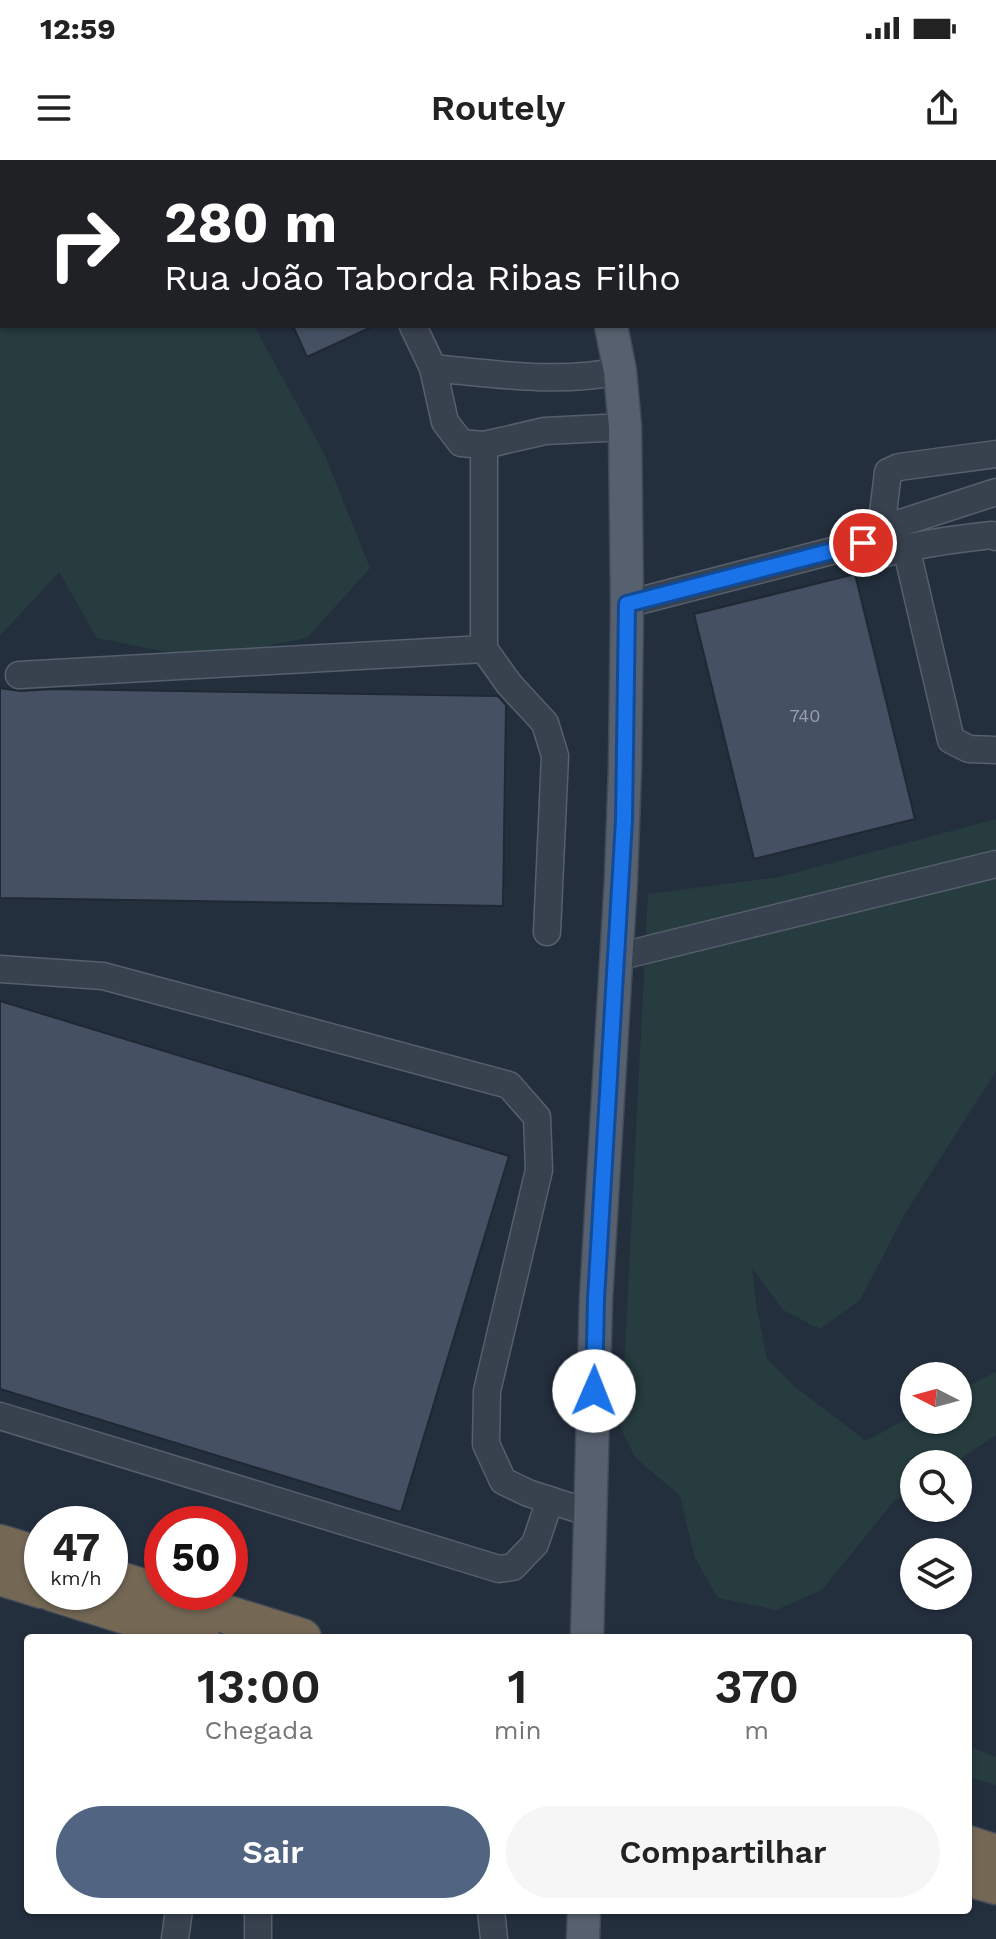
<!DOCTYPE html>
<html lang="pt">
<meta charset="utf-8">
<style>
:root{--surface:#fff;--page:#f6f6f6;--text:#222;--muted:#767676;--accent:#516482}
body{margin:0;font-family:"Work Sans",sans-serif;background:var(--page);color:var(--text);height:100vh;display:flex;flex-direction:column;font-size:30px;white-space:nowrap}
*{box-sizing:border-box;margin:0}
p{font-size:26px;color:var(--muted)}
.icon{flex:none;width:44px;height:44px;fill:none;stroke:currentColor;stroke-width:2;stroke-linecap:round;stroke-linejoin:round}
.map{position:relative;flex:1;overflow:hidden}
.sheet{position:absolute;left:24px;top:1474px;width:948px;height:280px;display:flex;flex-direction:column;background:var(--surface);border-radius:8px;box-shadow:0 2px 6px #0004}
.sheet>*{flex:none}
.guide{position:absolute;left:0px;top:0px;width:996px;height:168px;box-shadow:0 2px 6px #0004;background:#202124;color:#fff;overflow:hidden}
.needle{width:52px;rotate:276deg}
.buttons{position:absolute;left:900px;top:1202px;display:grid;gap:16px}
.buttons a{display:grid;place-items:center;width:72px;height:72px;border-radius:50%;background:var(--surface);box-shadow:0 2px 6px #0004;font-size:40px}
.speed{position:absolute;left:24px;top:1346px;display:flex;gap:16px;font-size:40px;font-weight:700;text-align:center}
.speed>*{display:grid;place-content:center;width:104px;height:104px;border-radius:50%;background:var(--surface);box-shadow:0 2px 6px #0004;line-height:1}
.speed small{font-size:20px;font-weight:400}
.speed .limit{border:12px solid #d22;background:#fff;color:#111}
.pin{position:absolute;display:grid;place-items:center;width:68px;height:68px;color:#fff;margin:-34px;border:4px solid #fff;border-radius:50%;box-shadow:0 2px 8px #0007}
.me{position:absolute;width:88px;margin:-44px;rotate:1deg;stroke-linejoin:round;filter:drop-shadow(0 0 6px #0008)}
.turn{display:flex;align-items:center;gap:28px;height:168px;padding:0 32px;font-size:36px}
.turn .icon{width:104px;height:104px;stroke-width:2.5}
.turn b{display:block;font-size:56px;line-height:68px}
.eta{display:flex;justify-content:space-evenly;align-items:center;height:136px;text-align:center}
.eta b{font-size:48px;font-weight:600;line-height:56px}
.button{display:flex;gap:16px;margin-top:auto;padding:16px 32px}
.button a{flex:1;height:92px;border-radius:48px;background:var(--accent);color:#fff;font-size:32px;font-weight:600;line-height:92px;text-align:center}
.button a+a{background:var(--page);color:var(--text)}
.status{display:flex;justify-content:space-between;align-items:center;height:56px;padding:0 40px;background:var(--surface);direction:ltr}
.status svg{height:22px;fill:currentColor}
header{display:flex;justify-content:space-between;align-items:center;height:104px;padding:0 32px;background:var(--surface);font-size:36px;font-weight:600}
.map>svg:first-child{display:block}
</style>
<div class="status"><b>12:59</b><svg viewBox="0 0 49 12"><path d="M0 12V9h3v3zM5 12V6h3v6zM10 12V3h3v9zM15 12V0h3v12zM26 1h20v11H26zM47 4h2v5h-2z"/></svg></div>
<header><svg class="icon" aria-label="menu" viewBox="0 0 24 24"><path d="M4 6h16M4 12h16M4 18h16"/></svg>Routely<svg class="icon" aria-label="share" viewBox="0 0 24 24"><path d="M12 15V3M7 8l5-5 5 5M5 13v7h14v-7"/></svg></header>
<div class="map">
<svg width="996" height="1779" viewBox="0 0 996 1779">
<rect width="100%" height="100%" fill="#242f3e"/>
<!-- green -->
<g fill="#263c3f">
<path d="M0,0H162V2H2V166H254L324,293L370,408L307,478L203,499L97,478L59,412L0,476Z"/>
<path d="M671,0H972L970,2H677Z"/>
<path d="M996,659V911L906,1052L860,1140L820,1169L783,1150L752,1108L756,1144L767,1199L794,1226L866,1281L914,1255V1260H958V1232L996,1212V1275L953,1304H914V1329L894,1341L822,1430L776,1450L718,1438L695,1398L680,1336L635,1297L621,1269L648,734L779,717Z"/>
<path d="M968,1586L996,1597V1625L968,1617Z"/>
</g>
<!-- building -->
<g fill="#455162" stroke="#1f2835" stroke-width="2">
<path d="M293,166H374L307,197Z"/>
<path d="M855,414L915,659L754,699L694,454Z"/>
<path d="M0,528L20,531L53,529L498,536L506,545L503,746L0,738Z"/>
<path d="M0,841L509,996L401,1352L0,1229Z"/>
</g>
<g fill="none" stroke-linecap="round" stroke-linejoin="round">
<defs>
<g id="minor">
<path d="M332,0L333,2"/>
<path d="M503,0L504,2"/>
<path d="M994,37L996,36"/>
<path d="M413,166L433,208L445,262L461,283L484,285"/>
<path d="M433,208C495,214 558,224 620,211"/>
<path d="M881,370L888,312L899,307L996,294"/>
<path d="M868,377L873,372L996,332"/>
<path d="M863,383L878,395C916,384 954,379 992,375L996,377"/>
<path d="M906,387L951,580L969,589L996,590"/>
<path d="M627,444L863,383"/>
<path d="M19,515L484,489"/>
<path d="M547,772L555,596L545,563L509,524L484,489V285L545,271L625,267"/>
<path d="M617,797L996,704"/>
<path d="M0,809L103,816L509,925L537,957L539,1010L487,1231L486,1284L503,1321L528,1333L590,1353"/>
<path d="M0,1256L499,1409L513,1407L535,1384L550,1340"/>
<path d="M491,1750L494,1779"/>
<path d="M175,1779L179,1750"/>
<path d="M258,1779V1750"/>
</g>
<g id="major">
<path d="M564,0V2"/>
<path d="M587,1478L596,1139L621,719L625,607L627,444L625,267L620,211L611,166"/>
<path d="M583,1779L584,1750"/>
</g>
<g id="highway">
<path d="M0,1384L42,1397"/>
<path d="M0,1416L42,1429"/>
<path d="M110,1418L302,1478"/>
<path d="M53,1432L200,1478"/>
<path d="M968,1685L996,1694"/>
<path d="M968,1717L996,1725"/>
</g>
</defs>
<!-- minor casing -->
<use href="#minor" stroke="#565f6c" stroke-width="29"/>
<!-- major casing -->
<use href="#major" stroke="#414a57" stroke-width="35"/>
<!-- highway casing -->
<use href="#highway" stroke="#434c59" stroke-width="41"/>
<!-- minor -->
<use href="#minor" stroke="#38414e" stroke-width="26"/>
<!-- major -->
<use href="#major" stroke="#56606e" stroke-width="32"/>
<!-- highway -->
<use href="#highway" stroke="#746855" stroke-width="38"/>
</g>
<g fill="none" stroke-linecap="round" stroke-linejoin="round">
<defs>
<path id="route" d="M594,1231L596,1139L624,660L627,444L863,383"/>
</defs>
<!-- route casing -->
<use href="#route" stroke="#114b97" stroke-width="20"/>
<!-- route -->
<use href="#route" stroke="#1a73e8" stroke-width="14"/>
</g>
<g text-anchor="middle" stroke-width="6" stroke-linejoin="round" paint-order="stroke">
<!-- number labels -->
<g font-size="18" fill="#98a1af">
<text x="805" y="562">740</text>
</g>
</g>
</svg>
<div class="buttons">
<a><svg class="needle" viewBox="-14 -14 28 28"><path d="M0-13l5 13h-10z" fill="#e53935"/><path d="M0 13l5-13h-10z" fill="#767676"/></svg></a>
<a><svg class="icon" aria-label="search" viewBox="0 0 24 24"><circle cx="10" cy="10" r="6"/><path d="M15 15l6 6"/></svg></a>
<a><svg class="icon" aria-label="layers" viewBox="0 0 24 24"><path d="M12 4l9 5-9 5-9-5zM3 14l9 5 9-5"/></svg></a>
</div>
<div class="speed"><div>47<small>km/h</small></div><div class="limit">50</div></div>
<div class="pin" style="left:863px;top:383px;background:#d93025"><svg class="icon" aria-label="arrive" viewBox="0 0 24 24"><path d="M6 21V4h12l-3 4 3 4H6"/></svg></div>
<svg class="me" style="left:594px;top:1231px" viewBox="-20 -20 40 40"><circle r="19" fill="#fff"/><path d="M0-13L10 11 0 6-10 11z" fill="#1a73e8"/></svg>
<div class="guide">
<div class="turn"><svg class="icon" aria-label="right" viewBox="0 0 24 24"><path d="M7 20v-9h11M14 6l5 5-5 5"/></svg><div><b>280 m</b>Rua João Taborda Ribas Filho</div></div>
</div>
<section class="sheet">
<div class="eta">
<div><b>13:00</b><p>Chegada</p></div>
<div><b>1</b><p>min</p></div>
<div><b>370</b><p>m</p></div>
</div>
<div class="button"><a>Sair</a><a>Compartilhar</a></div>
</section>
</div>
